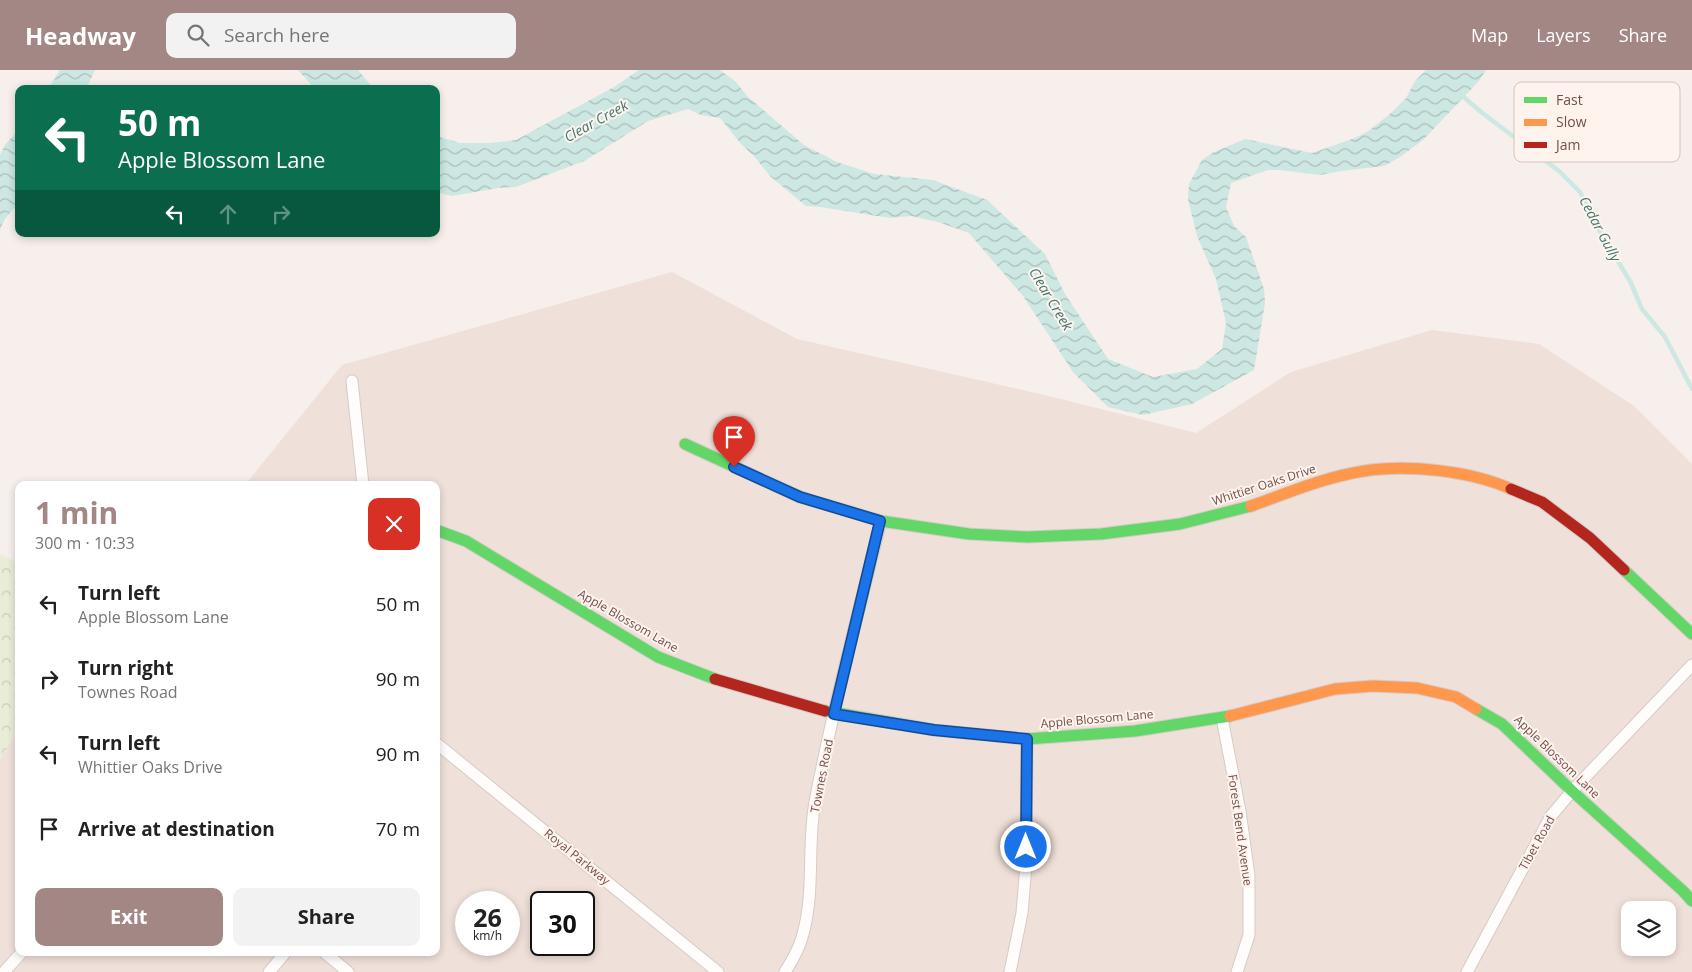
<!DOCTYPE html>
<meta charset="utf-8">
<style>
:root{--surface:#fff;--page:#f2f2f2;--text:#222;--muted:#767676;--accent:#a28784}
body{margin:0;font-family:"Open Sans",sans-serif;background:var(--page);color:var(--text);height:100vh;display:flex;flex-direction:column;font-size:19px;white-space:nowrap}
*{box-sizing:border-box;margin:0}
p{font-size:16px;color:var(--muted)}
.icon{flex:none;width:28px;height:28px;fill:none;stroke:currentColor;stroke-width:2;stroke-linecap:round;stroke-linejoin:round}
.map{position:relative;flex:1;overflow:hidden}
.sheet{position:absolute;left:15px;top:411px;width:425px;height:475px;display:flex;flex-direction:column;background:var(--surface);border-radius:10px;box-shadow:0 2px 8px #0003}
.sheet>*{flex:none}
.guide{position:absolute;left:15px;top:15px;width:425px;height:152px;border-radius:10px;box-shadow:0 2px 8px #0003;background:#0b6e4f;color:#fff;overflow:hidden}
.buttons{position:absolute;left:1621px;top:831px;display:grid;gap:10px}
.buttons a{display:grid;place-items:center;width:55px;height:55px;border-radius:10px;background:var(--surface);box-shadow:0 2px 8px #0003;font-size:25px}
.speed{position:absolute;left:455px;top:821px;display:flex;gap:10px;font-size:25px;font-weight:700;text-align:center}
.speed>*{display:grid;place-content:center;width:65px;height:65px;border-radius:50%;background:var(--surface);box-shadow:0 2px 8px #0003;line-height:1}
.speed small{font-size:12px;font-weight:400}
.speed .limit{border:2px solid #111;border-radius:8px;background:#fff;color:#111}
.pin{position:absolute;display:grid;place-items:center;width:42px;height:42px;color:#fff;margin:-51px -21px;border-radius:50% 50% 50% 0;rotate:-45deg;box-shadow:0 0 5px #0007}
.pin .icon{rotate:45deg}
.me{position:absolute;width:55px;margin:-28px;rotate:0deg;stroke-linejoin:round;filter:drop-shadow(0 0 4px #0008)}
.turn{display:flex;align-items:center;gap:18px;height:105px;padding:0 20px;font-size:22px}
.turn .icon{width:65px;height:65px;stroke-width:2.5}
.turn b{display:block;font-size:35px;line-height:42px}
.lanes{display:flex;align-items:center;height:48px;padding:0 20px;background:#0003;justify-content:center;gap:25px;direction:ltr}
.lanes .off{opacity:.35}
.round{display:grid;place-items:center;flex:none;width:52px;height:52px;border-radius:10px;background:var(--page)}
.head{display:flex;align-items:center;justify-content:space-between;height:85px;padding:0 20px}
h1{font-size:30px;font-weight:700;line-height:38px;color:var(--accent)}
.primary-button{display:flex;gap:10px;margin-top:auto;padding:10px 20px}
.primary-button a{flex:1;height:58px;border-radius:10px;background:var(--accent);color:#fff;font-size:20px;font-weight:700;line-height:58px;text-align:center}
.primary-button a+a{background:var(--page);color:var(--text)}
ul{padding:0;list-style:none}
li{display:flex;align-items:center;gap:15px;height:75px;padding:0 20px}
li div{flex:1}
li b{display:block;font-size:19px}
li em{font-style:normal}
header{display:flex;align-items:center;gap:30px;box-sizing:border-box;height:70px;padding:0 25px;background:var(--accent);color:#fff}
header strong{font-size:24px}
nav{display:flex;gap:28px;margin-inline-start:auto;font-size:18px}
.search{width:350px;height:45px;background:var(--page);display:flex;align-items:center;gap:12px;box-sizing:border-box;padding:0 18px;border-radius:10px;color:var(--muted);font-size:19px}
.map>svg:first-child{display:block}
</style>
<header>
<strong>Headway</strong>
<div class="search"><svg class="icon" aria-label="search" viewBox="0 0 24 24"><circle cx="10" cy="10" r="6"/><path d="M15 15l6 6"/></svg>Search here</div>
<nav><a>Map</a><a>Layers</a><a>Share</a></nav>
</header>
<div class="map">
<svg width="1692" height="902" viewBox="0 0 1692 902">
<defs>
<pattern id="forest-crowns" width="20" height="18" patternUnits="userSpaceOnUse" patternTransform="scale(1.25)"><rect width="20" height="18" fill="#e9ecd7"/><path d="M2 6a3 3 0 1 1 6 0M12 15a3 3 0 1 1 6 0" fill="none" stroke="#cbccba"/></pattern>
<pattern id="water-waves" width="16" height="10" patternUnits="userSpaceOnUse" patternTransform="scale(1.25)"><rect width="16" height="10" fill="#cde7e3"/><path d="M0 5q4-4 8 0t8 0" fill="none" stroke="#abbeba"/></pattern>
</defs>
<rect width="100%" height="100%" fill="#f6efeb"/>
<!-- residential -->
<path fill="#efe0d9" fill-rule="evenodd" d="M672,202L797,269L1049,326L1196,363L1291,302L1432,260L1539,274L1634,336L1692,394V902H0V689L19,659V882H436V415H245L342,295ZM466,832H509V875H466ZM541,832H584V875H541ZM1630,840H1668V878H1630Z"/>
<!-- forest -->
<path fill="url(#forest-crowns)" d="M0,484L19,494V659L0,689Z"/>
<!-- water -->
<g fill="url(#water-waves)">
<path d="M60,0H95L86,19H48Z"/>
<path d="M298,0H358L374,19H315Z"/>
<path d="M639,0H720L736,12L747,26L804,75L837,92L874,104L933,110L987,130L1045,184L1065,224L1108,289L1153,307L1197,299L1222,279L1226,253L1216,209L1197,166L1188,129L1189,114L1202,90L1212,83L1245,69L1312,83L1352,69L1367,62L1390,44L1406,28L1415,11L1426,0H1486L1479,11L1423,70L1400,87L1384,96L1341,101L1320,105L1280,100H1268L1231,113L1226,137L1234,156L1246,167L1264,219L1265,233L1254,300L1192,334L1143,345L1108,337L1073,302L1023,226L969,163L938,152L911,146L890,148L820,137L806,136L771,107L753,85L742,75L720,48L701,45L688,39L648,51L584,91L516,117L498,118L452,126L436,122V66L460,73H490L516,70L614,17Z"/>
<path d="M19,59V134C10,142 4,148 0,160V85L5,75Z"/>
</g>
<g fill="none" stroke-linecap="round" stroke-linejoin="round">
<!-- stream -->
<path stroke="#cde7e3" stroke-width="4.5" d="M1459,23L1481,42L1559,101L1580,122L1600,162L1630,211L1642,239L1665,267L1692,319"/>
<defs>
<g id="street">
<path d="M352,311L363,415"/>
<path d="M1222,648L1240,741L1249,806V865L1237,902"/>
<path d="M436,673L718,902"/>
<path d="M324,882L348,902"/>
<path d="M4,902L22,882"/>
<path d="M269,902L286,882"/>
<path d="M785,902C792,891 800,877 803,864C815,821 807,776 815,732C833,638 858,544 881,451"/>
<path d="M1010,902L1022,843L1026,795L1027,669"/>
<path d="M1467,902L1551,746L1572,721L1692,595"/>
</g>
<g id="fast">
<path d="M685,374L800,427L881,451L969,464L1028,467L1101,464L1180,454L1251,436"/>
<path d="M436,460L466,471L658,587L715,609"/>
<path d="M1624,500L1692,564"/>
<path d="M1476,639L1502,654L1572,721L1683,821L1692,831"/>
<path d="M825,641L934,660L1027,669L1135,661L1230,646"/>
</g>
<g id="slow">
<path d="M1251,436C1288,423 1325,407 1364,401C1408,394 1471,401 1511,419"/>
<path d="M1230,646L1335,619L1373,616L1417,618L1456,627L1476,639"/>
</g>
<g id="jam">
<path d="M1511,419L1542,432L1590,468L1624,500"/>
<path d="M715,609L825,641"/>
</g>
</defs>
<!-- street casing -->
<use href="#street" stroke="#d5cbc8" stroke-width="13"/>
<!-- fast casing -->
<use href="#fast" stroke="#d6cbc8" stroke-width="13"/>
<!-- slow casing -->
<use href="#slow" stroke="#d6cbc8" stroke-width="13"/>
<!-- jam casing -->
<use href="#jam" stroke="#d6cbc8" stroke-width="13"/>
<!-- street -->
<use href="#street" stroke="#fefdfc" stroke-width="11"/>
<!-- fast -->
<use href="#fast" stroke="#63d668" stroke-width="11"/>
<!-- slow -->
<use href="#slow" stroke="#ff974d" stroke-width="11"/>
<!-- jam -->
<use href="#jam" stroke="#b3261e" stroke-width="11"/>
</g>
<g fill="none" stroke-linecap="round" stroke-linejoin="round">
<defs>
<path id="route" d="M734,397L800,427L880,451L834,644L934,660L1027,669L1026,777"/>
</defs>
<!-- route casing -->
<use href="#route" stroke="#114b97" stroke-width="12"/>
<!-- route -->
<use href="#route" stroke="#1a73e8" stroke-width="9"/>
</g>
<g text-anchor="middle" stroke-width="4" stroke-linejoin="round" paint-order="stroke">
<!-- street labels -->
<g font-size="12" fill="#744f4c" stroke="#fef3ed">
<text transform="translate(1264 415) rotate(-18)" y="4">Whittier Oaks Drive</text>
<text transform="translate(628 551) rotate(30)" y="4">Apple Blossom Lane</text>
<text transform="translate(1097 649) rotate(-5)" y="4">Apple Blossom Lane</text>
<text transform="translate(1557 687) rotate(44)" y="4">Apple Blossom Lane</text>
<text transform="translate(822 706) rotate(-79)" y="4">Townes Road</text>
<text transform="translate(1240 760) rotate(82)" y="4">Forest Bend Avenue</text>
<text transform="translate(1537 773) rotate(-61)" y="4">Tibet Road</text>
<text transform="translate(577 787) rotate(39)" y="4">Royal Parkway</text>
</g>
<!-- water labels -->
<g font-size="14" font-style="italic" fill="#407872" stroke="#fef3ed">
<text transform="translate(596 51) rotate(-29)" y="5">Clear Creek</text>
<text transform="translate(1600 159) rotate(62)" y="5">Cedar Gully</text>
<text transform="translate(1051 229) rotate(59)" y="5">Clear Creek</text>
</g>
</g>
<!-- legend -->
<rect x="1514" y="12" width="166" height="80" rx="8" fill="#fef3ed" stroke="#d5c2bd" stroke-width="1"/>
<rect x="1524" y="27" width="23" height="6" fill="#63d668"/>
<rect x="1524" y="49" width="23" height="7" fill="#ff974d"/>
<rect x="1524" y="72" width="23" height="6" fill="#b3261e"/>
<g font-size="14" fill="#744f4c">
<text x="1556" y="35">Fast</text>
<text x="1556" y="57">Slow</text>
<text x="1556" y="80">Jam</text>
</g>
</svg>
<div class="buttons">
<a><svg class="icon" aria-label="layers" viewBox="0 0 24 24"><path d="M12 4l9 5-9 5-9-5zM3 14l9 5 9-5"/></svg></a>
</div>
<div class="speed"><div>26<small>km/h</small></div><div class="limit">30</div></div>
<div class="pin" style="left:734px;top:397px;background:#d93025"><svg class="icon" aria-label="arrive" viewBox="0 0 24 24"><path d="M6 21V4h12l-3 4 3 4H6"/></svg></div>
<svg class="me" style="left:1026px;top:777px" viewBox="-20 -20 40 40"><circle r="17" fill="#1a73e8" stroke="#fff" stroke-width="3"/><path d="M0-11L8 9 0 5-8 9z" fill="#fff"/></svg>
<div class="guide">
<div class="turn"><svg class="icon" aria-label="left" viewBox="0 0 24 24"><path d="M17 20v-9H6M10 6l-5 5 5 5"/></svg><div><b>50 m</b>Apple Blossom Lane</div></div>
<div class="lanes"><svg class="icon" aria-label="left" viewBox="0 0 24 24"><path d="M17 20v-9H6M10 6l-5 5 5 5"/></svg><svg class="icon off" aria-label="ahead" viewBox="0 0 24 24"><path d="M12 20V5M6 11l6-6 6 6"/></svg><svg class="icon off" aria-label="right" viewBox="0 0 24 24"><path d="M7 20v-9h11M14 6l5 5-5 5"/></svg></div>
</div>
<section class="sheet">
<div class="head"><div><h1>1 min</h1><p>300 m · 10:33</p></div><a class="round" style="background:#d93025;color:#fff"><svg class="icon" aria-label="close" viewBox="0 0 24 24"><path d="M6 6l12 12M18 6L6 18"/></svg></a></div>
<ul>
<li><svg class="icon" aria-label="left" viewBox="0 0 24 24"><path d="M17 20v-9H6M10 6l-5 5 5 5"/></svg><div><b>Turn left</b><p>Apple Blossom Lane</p></div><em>50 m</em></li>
<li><svg class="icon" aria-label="right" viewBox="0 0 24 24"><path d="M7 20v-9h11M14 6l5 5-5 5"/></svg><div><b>Turn right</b><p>Townes Road</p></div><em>90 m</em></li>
<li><svg class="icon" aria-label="left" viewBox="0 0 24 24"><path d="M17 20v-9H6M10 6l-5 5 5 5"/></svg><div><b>Turn left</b><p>Whittier Oaks Drive</p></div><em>90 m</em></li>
<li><svg class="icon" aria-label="arrive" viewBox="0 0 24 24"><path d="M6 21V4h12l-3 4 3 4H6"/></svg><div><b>Arrive at destination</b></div><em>70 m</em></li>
</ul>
<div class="primary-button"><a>Exit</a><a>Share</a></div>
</section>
</div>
